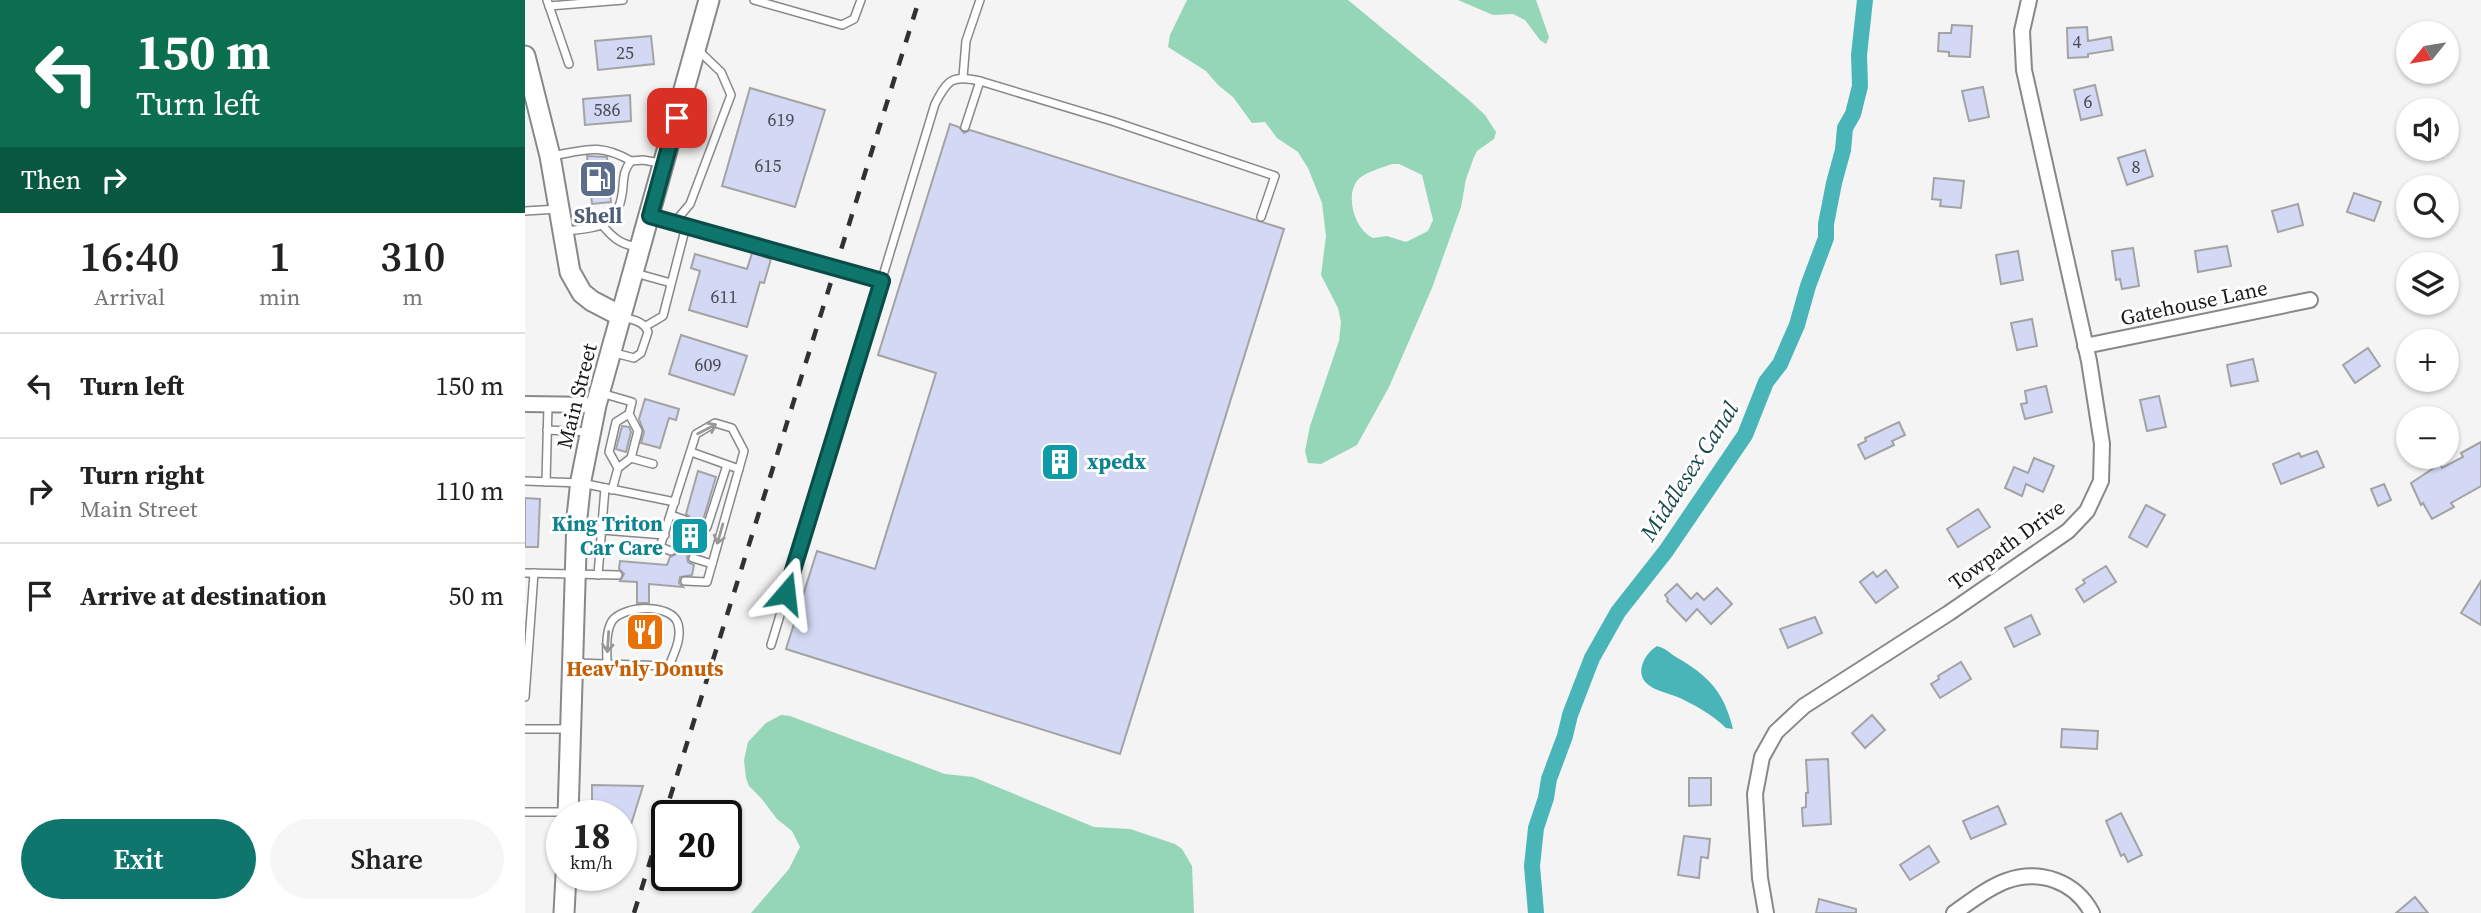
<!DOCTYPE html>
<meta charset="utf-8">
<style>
:root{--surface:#fff;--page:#f6f6f6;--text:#222;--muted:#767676;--line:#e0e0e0;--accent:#0f766e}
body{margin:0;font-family:"Source Serif 4",serif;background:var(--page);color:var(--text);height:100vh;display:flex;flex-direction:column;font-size:26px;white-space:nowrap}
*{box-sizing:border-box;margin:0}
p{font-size:23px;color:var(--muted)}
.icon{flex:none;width:38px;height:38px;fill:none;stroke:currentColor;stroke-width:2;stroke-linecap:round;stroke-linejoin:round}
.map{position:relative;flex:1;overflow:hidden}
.panel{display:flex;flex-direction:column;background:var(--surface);width:525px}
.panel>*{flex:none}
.top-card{background:#0b6e4f;color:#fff;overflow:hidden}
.needle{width:46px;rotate:240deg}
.fabs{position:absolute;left:1871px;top:21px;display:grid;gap:14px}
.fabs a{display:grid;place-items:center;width:63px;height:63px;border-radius:50%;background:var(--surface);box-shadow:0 2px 5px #0004;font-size:35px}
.speed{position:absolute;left:21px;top:800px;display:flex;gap:14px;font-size:35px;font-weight:700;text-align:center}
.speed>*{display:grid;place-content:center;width:91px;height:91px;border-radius:50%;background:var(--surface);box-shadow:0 2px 5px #0004;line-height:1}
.speed small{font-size:18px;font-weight:400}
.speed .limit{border:4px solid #111;border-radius:10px;background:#fff;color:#111}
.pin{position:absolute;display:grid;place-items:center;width:60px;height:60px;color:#fff;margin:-30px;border-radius:14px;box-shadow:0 4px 10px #0006}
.me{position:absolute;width:77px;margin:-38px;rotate:17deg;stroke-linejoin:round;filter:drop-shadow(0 0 5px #0008)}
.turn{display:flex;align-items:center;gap:24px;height:147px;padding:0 21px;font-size:32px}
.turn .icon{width:91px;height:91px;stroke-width:2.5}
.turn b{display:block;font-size:49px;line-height:60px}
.then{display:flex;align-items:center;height:66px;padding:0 21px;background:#0003;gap:14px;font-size:26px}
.eta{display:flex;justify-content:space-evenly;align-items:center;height:119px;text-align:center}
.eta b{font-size:42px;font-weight:600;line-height:49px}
.action{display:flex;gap:14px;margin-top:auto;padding:14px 21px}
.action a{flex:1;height:80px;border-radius:42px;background:var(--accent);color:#fff;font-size:28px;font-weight:600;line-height:80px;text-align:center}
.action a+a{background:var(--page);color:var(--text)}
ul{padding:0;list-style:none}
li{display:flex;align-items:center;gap:21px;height:105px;padding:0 21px;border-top:2px solid var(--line)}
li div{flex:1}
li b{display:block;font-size:26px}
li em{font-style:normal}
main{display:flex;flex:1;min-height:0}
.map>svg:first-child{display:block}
</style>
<main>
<section class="panel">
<div class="top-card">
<div class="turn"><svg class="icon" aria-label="left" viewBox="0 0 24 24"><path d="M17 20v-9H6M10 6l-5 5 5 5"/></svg><div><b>150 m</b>Turn left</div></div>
<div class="then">Then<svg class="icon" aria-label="right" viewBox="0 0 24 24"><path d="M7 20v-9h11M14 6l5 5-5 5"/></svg></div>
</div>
<div class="eta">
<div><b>16:40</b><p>Arrival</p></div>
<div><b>1</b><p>min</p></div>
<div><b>310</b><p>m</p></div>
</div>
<ul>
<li><svg class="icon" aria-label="left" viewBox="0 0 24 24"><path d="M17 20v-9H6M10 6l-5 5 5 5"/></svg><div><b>Turn left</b></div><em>150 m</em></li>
<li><svg class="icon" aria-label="right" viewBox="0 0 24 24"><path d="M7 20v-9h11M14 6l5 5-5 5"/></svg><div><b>Turn right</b><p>Main Street</p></div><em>110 m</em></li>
<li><svg class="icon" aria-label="arrive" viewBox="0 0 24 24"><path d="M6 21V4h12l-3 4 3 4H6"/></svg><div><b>Arrive at destination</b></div><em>50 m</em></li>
</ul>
<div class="action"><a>Exit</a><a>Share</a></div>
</section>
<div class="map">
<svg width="1956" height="913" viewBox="0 0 1956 913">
<rect width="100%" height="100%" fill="#f4f4f5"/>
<!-- green -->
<g fill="#94d6b7" fill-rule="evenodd">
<path d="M662,0H823L944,100L960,115L971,132L969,139L952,151L949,157L941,179L936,207L907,288L864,387L832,445L796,464L783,463L780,451L785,426L814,341L816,322L813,308L796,275L801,236L797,203L783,168L773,152L752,138L740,122L727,123L708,97L693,85L681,71L643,47L645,35ZM867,164H874L897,175L908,220L903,231L881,242L862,236L848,238C830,230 820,196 832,181C839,172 857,168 867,164Z"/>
<path d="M933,0H1011L1024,37L1021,44L1015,40L1000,20L988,14L968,15Z"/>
<path d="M256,715L265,716L420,774L448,777L569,827L605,829L650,844L657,849L667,866L669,913H226L264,869L275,847L267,831L252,819L236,798L224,786L221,778L219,760L223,742L241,723Z"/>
</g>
<!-- water -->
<path fill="#4ab5b8" d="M1132,646C1140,648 1145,653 1151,657C1184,676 1199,692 1208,729L1201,728C1188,715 1167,703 1150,696C1142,693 1132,691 1125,686C1108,675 1119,654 1132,646Z"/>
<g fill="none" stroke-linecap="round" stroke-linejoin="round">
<!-- canal -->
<path stroke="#4ab5b8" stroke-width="16" d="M1011,913L1007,866L1011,828L1021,798L1024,779L1040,736L1045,715L1067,658L1093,612L1141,551L1220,435L1241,382L1255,364L1272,325L1283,286L1301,238V224L1309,183L1318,150L1320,128L1328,114L1335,86L1334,55L1340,0"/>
</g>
<!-- building -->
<g fill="#d3d9f5" stroke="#a3a3a4" stroke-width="2">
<path d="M1427,25L1447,26L1445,57L1424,56V52L1413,51L1414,33H1426Z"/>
<path d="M1562,27L1563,41L1586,37L1588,50L1563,54V57L1543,58L1542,28Z"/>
<path d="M126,36L129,64L73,70L70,41Z"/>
<path d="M1570,85L1577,115L1556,120L1549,90Z"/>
<path d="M1458,87L1464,117L1444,121L1437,91Z"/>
<path d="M225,88L300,110L270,207L197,186Z"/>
<path d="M105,95L106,121L60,125L58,99Z"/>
<path d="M425,124L434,127L439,133L445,130L759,229L595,754L261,649L292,551L350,569L411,373L353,355Z"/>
<path d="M1620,150L1628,176L1602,185L1593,158Z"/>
<path d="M62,156L82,157L86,202L67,204Z"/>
<path d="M1409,178L1439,181L1436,208L1415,206L1416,200L1407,199Z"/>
<path d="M1829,193L1856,202L1849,221L1822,212Z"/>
<path d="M1773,204L1778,225L1753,232L1747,211Z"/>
<path d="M1702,246L1706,266L1673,272L1670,251Z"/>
<path d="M1608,248L1614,286L1597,289L1595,279L1591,280L1587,251Z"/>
<path d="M1493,251L1498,280L1476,284L1471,255Z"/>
<path d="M227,253L246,259L239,283L235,282L222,327L164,310L175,271L166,268L170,254L222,269Z"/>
<path d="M1507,319L1512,346L1492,350L1486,323Z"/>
<path d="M156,335L222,356L209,395L144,374Z"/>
<path d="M1843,348L1855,366L1830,383L1818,365Z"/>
<path d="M1728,359L1733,381L1706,386L1702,365Z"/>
<path d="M1521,386L1527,412L1500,419L1496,404L1502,403L1500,391Z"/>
<path d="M1634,396L1641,427L1622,431L1615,400Z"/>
<path d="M120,399L154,409L151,420L144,418L135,448L116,443L119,432L114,419Z"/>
<path d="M1374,422L1380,435L1367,441L1369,445L1340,459L1333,445L1341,441L1340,438Z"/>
<path d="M97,426L104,427L106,432L101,452L91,449Z"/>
<path d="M1956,442V486L1926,503L1929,507L1907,519L1898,503L1896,505L1886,483L1915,464L1917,468L1938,457L1936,453Z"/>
<path d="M1792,451L1799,467L1756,484L1748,464L1774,453L1776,457Z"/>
<path d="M1509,458L1529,466L1518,492L1501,484L1497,496L1480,488L1489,467L1503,473Z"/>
<path d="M173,471L191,477L178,520L171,524L172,529L176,532L170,552L164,553L162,557L163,562L169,565L167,575L155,577L154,583L158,587L124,584V603H112V582L95,581L99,574L94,569L95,561L142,565L145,557L151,554L149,546L152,547L158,526L163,525L166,521L165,517L161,514Z"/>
<path d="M1859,484L1866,500L1853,506L1846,489Z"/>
<path d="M0,498L15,499L13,547H0Z"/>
<path d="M1621,505L1640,515L1622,547L1604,537Z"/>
<path d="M1453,509L1465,527L1433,547L1422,529Z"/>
<path d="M1581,566L1591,582L1559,602L1551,589L1560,583L1558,580Z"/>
<path d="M1361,570L1373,587L1351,603L1335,582L1348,572L1352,577Z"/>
<path d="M1956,581V625L1936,613Z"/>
<path d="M1152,584L1166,599L1172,593L1179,600L1192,588L1207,604L1186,624L1172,609L1161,621L1142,601L1143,599L1140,595Z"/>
<path d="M122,615H124V619L134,620V645L105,644V619H111L112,616Z"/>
<path d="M1506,615L1515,634L1489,647L1480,628Z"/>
<path d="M1290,617L1297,633L1263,648L1255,629Z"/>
<path d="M1436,662L1446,679L1415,698L1406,684L1414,679L1413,676Z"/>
<path d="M1347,715L1360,730L1340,748L1327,733Z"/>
<path d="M1537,729L1573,731L1572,749L1536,747Z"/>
<path d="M1303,759L1306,824L1278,826L1277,808L1281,807V793H1283L1281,760Z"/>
<path d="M1164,778H1186V805L1164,806Z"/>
<path d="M67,785L118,786L99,847H96V816H67Z"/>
<path d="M1473,806L1481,824L1446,839L1438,821Z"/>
<path d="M1596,813L1617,855L1603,862L1599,854L1596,856L1581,821Z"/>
<path d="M1159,836L1185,839L1183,858L1176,857L1174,878L1153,875Z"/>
<path d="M1404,846L1414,862L1385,880L1375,865Z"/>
<path d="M1890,897L1903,913H1871Z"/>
<path d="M1294,899L1331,909V913H1291Z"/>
</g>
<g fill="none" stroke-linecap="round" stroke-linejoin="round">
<defs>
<g id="service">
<path d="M22,0L44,64"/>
<path d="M229,0L317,25L329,19L336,0"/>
<path d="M24,6L98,0"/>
<path d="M438,77L441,41L455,0"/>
<path d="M440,127L455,81"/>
<path d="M27,156C61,150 74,143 106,161"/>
<path d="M0,211L33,209"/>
<path d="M126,216L357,281"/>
<path d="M149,223L165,204L206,95L196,72L172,49"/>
<path d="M78,226C89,239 96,244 112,247"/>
<path d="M41,231C76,227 95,227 98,186C99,175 99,170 106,161L118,160L135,163"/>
<path d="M110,273L146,283"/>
<path d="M121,326L138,316L161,226"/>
<path d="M86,352L109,358L116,353L123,332C119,321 108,320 98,317"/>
<path d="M76,393L107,402L104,414"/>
<path d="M22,430L64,432"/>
<path d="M166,452L214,469"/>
<path d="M106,458L128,464"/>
<path d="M0,481L56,483L150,502"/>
<path d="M21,482L23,405"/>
<path d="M87,490L93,468L106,458L113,431L104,414L91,422L84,452L93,468"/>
<path d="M146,515L160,520"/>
<path d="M177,526L182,527L202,465"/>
<path d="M52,528L140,535"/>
<path d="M146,551L135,547L171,434L190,423L207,428L219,451L182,582L160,581"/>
<path d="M168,558L187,564"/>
<path d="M0,573L93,575"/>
<path d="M73,575L80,488"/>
<path d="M246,645L410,104C423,79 427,75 455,81L587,121L750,176L736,217"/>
<path d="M50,663L144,666C149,653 157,639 153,624C147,603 99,605 87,621C80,633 82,651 82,664"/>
<path d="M0,697L9,573"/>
<path d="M0,729H45"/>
<path d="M0,812H42"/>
</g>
<g id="minor">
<path d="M1560,346L1785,300"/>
<path d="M0,404L71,405"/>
<path d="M1241,913L1235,878L1230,794L1237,757L1251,732L1279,706L1424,613L1543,531L1562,511L1576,481L1577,444L1564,361L1499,70L1497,31L1504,0"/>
<path d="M1429,913C1445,902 1462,888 1481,881C1515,869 1550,881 1567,913"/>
</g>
<g id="secondary">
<path d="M0,56L25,156L45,272L57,293L67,301L96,316"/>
<path d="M43,816L52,517L56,480L71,405L184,0"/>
<path d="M39,913L41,875"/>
</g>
</defs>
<!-- service casing -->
<use href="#service" stroke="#878889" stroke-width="10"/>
<!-- minor casing -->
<use href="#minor" stroke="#878889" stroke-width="18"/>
<!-- secondary casing -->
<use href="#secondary" stroke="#878889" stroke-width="23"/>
<!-- service -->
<use href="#service" stroke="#fff" stroke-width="7"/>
<!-- minor -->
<use href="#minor" stroke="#fff" stroke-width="14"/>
<!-- secondary -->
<use href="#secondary" stroke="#fff" stroke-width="19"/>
<!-- rail -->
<path stroke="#313132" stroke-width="4.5" stroke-dasharray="12 12" stroke-linecap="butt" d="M109,913L394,0"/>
</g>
<!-- one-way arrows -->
<defs><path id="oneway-shaft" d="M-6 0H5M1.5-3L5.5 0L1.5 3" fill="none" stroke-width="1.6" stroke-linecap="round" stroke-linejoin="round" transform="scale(1.75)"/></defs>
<g stroke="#989898">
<use href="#oneway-shaft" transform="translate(182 429) rotate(-27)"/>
<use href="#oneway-shaft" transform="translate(195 534) rotate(106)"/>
<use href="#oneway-shaft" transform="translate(83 642) rotate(94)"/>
</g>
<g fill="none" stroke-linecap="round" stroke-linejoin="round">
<defs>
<path id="route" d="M152,118L125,216L357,281L261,593"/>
</defs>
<!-- route casing -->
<use href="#route" stroke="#0a4d48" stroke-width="18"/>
<!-- route -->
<use href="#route" stroke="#0f766e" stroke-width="12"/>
</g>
<!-- icons -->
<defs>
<symbol id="fuel-square" viewBox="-11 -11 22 22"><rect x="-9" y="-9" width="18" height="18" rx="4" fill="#5c6f8a" stroke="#fff"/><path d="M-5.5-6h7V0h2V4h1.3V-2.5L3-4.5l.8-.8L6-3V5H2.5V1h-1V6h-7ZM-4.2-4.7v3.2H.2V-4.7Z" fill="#fff"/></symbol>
<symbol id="building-square" viewBox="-11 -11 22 22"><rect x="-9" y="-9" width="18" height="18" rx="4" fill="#0f9aa8" stroke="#fff"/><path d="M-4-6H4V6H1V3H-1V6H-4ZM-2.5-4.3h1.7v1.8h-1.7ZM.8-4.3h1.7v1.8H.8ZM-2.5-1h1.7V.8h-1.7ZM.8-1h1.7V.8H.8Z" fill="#fff"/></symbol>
<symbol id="restaurant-square" viewBox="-11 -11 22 22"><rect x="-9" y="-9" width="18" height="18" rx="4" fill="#e8710a" stroke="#fff"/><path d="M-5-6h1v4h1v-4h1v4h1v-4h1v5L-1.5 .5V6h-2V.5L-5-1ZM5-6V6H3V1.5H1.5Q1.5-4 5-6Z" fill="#fff"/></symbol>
</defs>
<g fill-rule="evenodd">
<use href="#fuel-square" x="51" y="157" width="44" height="44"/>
<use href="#building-square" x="513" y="440" width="44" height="44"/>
<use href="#building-square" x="143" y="514" width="44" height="44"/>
<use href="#restaurant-square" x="98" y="610" width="44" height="44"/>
</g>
<g text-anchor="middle" stroke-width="6" stroke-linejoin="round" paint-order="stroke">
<!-- number labels -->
<g font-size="18" fill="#494a52">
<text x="1552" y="48">4</text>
<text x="100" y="59">25</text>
<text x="1563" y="108">6</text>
<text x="82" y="116">586</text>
<text x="256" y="126">619</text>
<text x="243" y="172">615</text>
<text x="1611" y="173">8</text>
<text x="199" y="303">611</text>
<text x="183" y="371">609</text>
</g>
<!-- service labels -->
<g font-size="21" font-weight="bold" fill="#4e5e75" stroke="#fff">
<text x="73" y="223">Shell</text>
</g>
<!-- street labels -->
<g font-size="21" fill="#1b1b1b" stroke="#fff">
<text transform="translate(1669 303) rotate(-12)" y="7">Gatehouse Lane</text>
<text transform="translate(52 396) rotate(-76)" y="7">Main Street</text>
<text transform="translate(1482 545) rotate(-36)" y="7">Towpath Drive</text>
</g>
<!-- culture labels -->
<g font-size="21" font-weight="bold" fill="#0d838f" stroke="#fff" text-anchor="start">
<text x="562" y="469">xpedx</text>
<text x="138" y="531" text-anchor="end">King Triton<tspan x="138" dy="24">Car Care</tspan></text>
</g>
<!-- food labels -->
<g font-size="21" font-weight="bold" fill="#c56008" stroke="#fff">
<text x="120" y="676">Heav'nly Donuts</text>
</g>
<!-- water labels -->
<g font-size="23" font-style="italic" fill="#174748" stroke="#fff">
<text transform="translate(1164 471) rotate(-57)" y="8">Middlesex Canal</text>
</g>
</g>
</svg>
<div class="fabs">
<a><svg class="needle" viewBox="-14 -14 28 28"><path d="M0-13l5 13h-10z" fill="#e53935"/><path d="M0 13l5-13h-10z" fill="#767676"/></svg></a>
<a><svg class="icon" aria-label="sound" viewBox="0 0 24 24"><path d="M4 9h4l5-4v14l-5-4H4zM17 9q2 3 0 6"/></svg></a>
<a><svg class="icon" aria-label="search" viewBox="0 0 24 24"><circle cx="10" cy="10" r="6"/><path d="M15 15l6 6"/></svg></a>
<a><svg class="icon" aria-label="layers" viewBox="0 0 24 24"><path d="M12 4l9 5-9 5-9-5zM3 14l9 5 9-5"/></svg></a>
<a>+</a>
<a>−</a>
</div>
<div class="speed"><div>18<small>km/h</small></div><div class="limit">20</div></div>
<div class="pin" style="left:152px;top:118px;background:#d93025"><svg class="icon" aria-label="arrive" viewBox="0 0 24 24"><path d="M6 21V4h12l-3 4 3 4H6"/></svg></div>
<svg class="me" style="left:261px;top:593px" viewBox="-20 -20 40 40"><path d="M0-17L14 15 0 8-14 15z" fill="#0f766e" stroke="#fff" stroke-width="4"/></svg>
</div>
</main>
